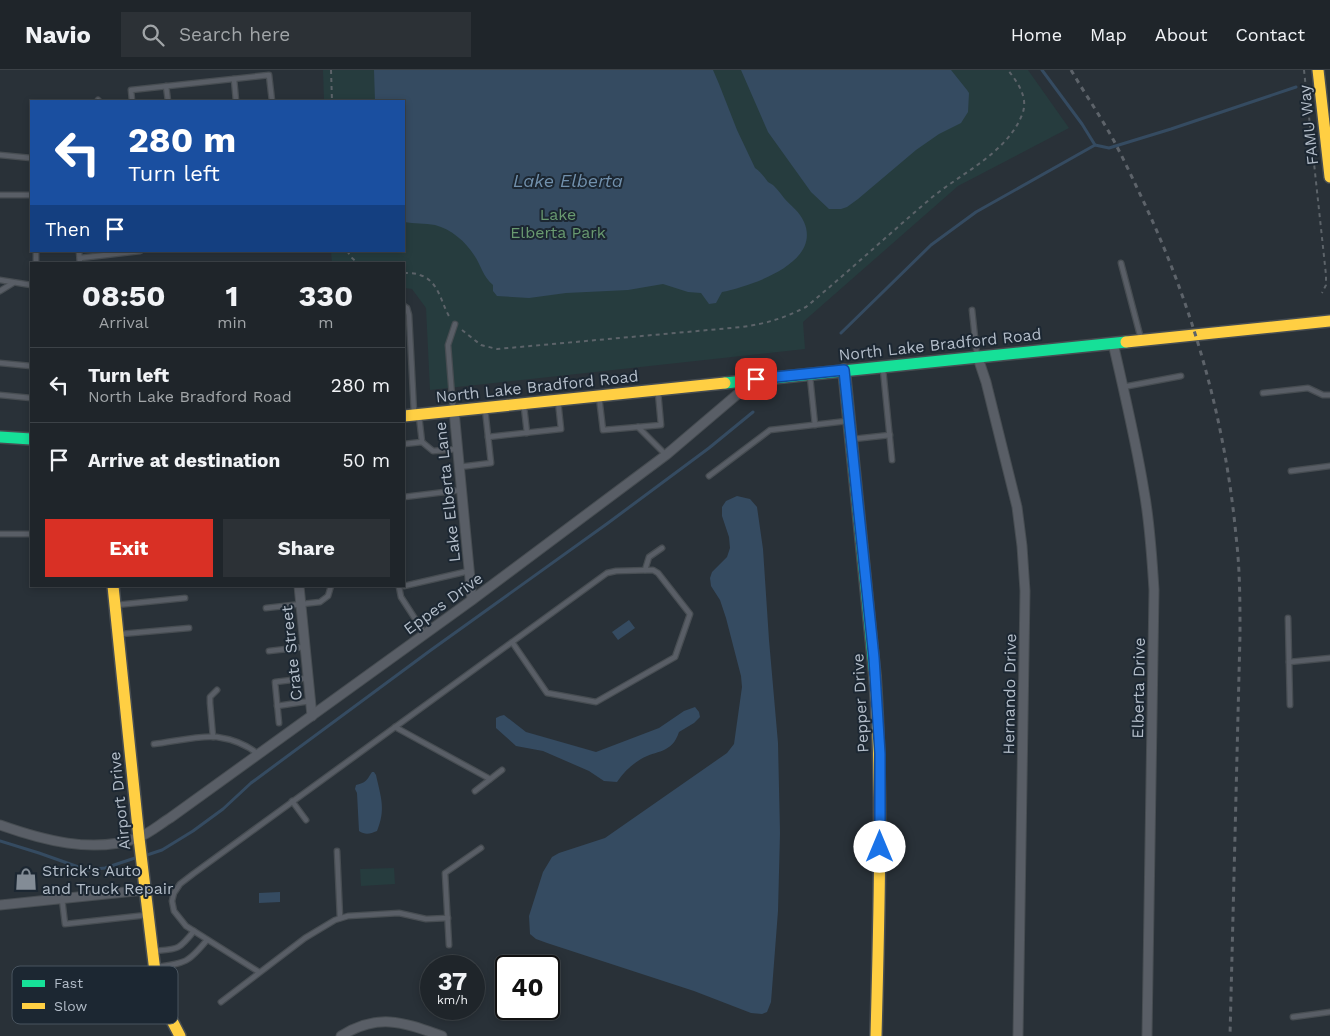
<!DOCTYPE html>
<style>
:root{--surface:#1f252a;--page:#2c3136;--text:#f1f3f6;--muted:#a1a5a8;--line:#3c4247;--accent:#d93025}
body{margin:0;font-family:"Work Sans",sans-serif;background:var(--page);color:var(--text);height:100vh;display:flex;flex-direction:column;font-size:19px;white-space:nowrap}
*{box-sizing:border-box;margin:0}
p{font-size:16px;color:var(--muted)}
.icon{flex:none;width:28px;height:28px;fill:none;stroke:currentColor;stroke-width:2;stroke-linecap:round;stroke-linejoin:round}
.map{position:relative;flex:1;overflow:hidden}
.drawer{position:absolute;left:30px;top:192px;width:375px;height:325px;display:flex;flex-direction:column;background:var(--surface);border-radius:0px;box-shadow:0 2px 8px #0003,0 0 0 1px var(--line)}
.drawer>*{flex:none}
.banner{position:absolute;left:30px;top:30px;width:375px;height:152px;border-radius:0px;box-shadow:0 2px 8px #0003,0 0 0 1px var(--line);background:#1a4fa0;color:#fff;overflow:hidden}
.speed{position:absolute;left:420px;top:885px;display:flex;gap:10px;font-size:25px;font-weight:700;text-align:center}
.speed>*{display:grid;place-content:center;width:65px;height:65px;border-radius:50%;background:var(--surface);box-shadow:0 2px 8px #0003,0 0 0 1px var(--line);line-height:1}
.speed small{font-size:12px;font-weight:400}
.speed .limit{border:2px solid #111;border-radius:8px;background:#fff;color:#111}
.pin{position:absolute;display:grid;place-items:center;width:42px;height:42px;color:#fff;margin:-21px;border-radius:10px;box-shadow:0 2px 8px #0006}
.me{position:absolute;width:55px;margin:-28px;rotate:0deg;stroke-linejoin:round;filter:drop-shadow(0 0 4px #0008)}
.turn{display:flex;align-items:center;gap:18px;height:105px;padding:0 15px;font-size:22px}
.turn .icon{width:65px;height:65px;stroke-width:2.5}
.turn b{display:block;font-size:35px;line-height:42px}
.then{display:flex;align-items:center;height:48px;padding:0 15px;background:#0003;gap:10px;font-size:19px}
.eta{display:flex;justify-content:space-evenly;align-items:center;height:85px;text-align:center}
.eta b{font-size:30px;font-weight:700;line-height:35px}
.cta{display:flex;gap:10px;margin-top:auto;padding:10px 15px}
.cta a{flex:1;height:58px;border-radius:0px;background:var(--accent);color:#fff;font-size:20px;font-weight:700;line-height:58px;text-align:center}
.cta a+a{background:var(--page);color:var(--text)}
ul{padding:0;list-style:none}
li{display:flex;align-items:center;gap:15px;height:75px;padding:0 15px;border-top:1px solid var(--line)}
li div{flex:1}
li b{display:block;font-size:19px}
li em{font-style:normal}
header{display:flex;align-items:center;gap:30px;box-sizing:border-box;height:70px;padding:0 25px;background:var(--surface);border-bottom:1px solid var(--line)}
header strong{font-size:24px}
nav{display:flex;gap:28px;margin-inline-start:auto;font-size:18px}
.search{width:350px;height:45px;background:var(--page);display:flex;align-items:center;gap:12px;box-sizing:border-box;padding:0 18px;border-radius:0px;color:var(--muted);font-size:19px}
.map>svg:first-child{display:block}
</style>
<header>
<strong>Navio</strong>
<div class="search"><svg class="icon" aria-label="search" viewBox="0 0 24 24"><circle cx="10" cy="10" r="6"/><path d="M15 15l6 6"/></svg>Search here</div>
<nav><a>Home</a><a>Map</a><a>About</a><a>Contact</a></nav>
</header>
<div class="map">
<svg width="1330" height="966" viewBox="0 0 1330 966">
<rect width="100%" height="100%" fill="#293138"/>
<!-- green -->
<g fill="#263c3e">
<path d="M323,0H1028L1069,58L958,116L803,252L805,279L430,320L426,238L412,219L404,218V194H332L331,181H404V31H324Z"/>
<path d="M394,798L395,814L361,816L360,799Z"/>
</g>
<!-- water -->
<g fill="#354b61">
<path d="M374,0H713L719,14L737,60L755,98C761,102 764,107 768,112C770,113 773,115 774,116C778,120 781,124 784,128C791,136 800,142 804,152C822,193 751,216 722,222L716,233L709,234L701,223L688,222L663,214L628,220L566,223L529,228L497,226L493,221V215C483,207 481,195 474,185C466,172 451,159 435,155C425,153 414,154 404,152V31H375Z"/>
<path d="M741,0H951L967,20L969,23L968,42L961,53L939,64L916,80L858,129L847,137L841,139H829L811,122L768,62Z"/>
<path d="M737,426L750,429L757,437L763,479L769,570L778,673L780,763L778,841L771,932L767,942L762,944L751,943L694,921L547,873L536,869L530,864L529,846L543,802L552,787L559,783L605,768L727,683L734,674L742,617L741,606L726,548L720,530L711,516L710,508L712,502L727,487L730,478L729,467L722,446V437L726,431Z"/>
<path d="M629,550L635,558L618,570L612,562Z"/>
<path d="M695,637L699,642L700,647L694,653L679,662C672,684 656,680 641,689C631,695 624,702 617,712L604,711L589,701L543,681L516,676L496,658V648L500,646L504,645L526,662L596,682L659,658L684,641Z"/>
<path d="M372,702H374L376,705C381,728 386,739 377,761C370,764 365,765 359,761L357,723L355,719L356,715C367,712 366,711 372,702Z"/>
<path d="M280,822V832L259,833V823Z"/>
</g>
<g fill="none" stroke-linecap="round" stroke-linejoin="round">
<!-- stream -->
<g stroke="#354b61" stroke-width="3">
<path d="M1042,0L1082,54L1095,75L1109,78L1171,59L1296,17"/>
<path d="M841,263L931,175L976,142L1095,75"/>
<path d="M0,771L39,783L87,800L105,798L138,787"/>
<path d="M144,786L162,780L193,761L223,739L251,713L431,580L608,453L709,378L753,342"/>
</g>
<defs>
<g id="lane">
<path d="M234,9L236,31"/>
<path d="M166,16L168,31"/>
<path d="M98,30L99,31"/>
<path d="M132,31L131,20L269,5L272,31"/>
<path d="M0,85L31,88"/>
<path d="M0,125H31"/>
<path d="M79,181L80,194"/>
<path d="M80,188L140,181"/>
<path d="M36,192V181"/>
<path d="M1121,193L1141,269"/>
<path d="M0,210L31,215"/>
<path d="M0,221L13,213"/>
<path d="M404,236L407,238L409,245L414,343"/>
<path d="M972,240L977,286"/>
<path d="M0,293L31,296"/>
<path d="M883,299L892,390"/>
<path d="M810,307L815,355"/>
<path d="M1123,317L1181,306"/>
<path d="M1263,323L1308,318L1323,325H1330"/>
<path d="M0,325L31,328"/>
<path d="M599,327L603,360L661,355L658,322"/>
<path d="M524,337L527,363"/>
<path d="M453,339L448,275L455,254"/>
<path d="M419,346L422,372"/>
<path d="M638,357L666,385"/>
<path d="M488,367L561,359L558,331"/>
<path d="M853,369L890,365"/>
<path d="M404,374L422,372L433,381L457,379"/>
<path d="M459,397L491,393L485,339"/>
<path d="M1291,401L1330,396"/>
<path d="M709,406L770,360L847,351"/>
<path d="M404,427L461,420"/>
<path d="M0,464H31"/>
<path d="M645,500L649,487L662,478"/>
<path d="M400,516L399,517L401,527L425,564"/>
<path d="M404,516L469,501"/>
<path d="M116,535L185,528"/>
<path d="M266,538L320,532L328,526L331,516"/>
<path d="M1288,548L1290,635"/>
<path d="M121,564L189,558"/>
<path d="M269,581L304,577"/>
<path d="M1289,592L1330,588"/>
<path d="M277,636L310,631"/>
<path d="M279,653L275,612L308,608"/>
<path d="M395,657L490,709"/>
<path d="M213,667L210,633V627L217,620"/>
<path d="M154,674C172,672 200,665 217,667C231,669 247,675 258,684"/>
<path d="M475,721L502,700"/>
<path d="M292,731L306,750"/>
<path d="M337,781L340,848"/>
<path d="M62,829L65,854L147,845"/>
<path d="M449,875L445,803L481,778"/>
<path d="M153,881C178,879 178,881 194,861"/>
<path d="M156,897C186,893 188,893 207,870"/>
<path d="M259,902L186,856L174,841L172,831L174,823L180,814L193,804C331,703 469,603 607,503L616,501L653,500L658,503L690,544L675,587L596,632L547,623L512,572"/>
<path d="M221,932L305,868L335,850L348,846L399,843L426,849L448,848"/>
<path d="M1293,947L1330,942"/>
</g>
<g id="street">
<path d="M1113,273C1124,322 1136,371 1144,421C1150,454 1152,487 1154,520L1147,966"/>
<path d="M978,288L986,312L1017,437L1022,476L1025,521L1018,966"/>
<path d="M454,341L472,530"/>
<path d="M299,516L312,646"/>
<path d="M0,755C42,770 93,784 137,768C149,764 160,754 170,748L472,530L666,385L753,311"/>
<path d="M0,835L145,820"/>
<path d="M341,966C379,942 405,953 442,966"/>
</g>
<g id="fast">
<path d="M844,300L875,607"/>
<path d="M725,313L1126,272"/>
<path d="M0,367L31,369"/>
</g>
<g id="slow">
<path d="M1318,0L1330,107"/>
<path d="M1126,272L1330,251"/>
<path d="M404,346L725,313"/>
<path d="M113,516L139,768L156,910L166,939L180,966"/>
<path d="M875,607C883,727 879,846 876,966"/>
</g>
</defs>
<!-- lane casing -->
<use href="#lane" stroke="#474d52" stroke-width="7"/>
<!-- street casing -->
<use href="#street" stroke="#474d52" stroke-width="11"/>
<!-- fast casing -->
<use href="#fast" stroke="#474d52" stroke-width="14"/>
<!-- slow casing -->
<use href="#slow" stroke="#474d52" stroke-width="14"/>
<!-- path -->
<g stroke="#5c6369" stroke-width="2" stroke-dasharray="4 4" stroke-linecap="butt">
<path d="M331,0L332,31"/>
<path d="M1304,0L1326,205V215L1322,223"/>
<path d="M347,181L352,188L359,194"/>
<path d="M404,203C409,203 416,203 420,205C439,211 441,233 450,248"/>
<path d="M462,260L481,275L497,279L742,257C768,253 782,249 806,237C848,202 888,165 930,129C961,103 1006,84 1022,45C1029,28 1018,13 1008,0"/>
</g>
<!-- lane -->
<use href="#lane" stroke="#595e66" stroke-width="4.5"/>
<!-- street -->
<use href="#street" stroke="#595e66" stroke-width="9"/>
<!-- fast -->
<use href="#fast" stroke="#16e098" stroke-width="11"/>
<!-- slow -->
<use href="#slow" stroke="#ffcf43" stroke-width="11"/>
<!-- rail -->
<path stroke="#5d636a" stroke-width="3" stroke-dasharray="5 5" stroke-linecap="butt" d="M1071,0C1085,24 1101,47 1114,71C1123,88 1131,105 1139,122C1191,230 1225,347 1236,466C1240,499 1240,532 1240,565L1230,966"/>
</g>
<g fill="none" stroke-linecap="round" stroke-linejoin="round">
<defs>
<path id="route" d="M756,309L844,300L874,588L880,684V777"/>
</defs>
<!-- route casing -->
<use href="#route" stroke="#114b97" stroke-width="12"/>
<!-- route -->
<use href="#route" stroke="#1a73e8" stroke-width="9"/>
</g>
<!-- icons -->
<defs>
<symbol id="shop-bare" viewBox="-9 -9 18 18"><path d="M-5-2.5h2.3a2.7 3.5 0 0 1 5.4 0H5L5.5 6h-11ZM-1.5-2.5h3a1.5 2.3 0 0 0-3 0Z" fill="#838c96" stroke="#1c2732" stroke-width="2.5" paint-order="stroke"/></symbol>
</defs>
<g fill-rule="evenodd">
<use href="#shop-bare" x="10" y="793" width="32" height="32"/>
</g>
<g text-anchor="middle" stroke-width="4" stroke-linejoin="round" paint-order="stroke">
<!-- street labels -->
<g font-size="16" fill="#b3bdc9" stroke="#1c2732">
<text transform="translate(1308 55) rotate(-96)" y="6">FAMU Way</text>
<text transform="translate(940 274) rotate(-6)" y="6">North Lake Bradford Road</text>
<text transform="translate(537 316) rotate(-6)" y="6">North Lake Bradford Road</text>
<text transform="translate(447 422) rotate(-96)" y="6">Lake Elberta Lane</text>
<text transform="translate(443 533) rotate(-36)" y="6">Eppes Drive</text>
<text transform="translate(291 583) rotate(-96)" y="6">Crate Street</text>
<text transform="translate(1138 618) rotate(-89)" y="6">Elberta Drive</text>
<text transform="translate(1009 624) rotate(-89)" y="6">Hernando Drive</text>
<text transform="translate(860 633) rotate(-93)" y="6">Pepper Drive</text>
<text transform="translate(119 731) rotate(-96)" y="6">Airport Drive</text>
</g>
<!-- park labels -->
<g font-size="16" fill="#699a70" stroke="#1c2732">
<text x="558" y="150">Lake<tspan x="558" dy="18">Elberta Park</tspan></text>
</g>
<!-- poi labels -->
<g font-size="16" fill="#b3bdc9" stroke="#1c2732" text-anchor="start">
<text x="42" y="806">Strick's Auto<tspan x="42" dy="18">and Truck Repair</tspan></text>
</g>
<!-- water labels -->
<g font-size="18" font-style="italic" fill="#7291ad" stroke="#1c2732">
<text x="568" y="117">Lake Elberta</text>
</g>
</g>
<!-- legend -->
<rect x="12" y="896" width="166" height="58" rx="8" fill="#1c2732" stroke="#49545f" stroke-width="1"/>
<rect x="22" y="910" width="23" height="7" fill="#16e098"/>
<rect x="22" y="933" width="23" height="6" fill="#ffcf43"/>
<g font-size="14" fill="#b3bdc9">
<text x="54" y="918">Fast</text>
<text x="54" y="941">Slow</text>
</g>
</svg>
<div class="speed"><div>37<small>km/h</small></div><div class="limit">40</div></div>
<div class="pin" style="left:756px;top:309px;background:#d93025"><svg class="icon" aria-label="arrive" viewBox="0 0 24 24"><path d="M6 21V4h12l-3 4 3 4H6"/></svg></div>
<svg class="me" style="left:880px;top:777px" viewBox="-20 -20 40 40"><circle r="19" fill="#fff"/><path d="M0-13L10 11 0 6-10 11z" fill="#1a73e8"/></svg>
<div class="banner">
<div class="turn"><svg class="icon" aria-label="left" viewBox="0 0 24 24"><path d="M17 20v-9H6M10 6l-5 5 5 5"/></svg><div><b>280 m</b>Turn left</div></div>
<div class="then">Then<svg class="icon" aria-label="arrive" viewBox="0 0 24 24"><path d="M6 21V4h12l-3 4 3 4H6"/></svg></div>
</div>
<section class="drawer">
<div class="eta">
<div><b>08:50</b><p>Arrival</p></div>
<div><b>1</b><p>min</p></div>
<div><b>330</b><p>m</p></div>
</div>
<ul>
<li><svg class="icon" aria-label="left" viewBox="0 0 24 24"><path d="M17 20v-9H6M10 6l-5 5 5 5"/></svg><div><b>Turn left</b><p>North Lake Bradford Road</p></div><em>280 m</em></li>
<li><svg class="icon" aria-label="arrive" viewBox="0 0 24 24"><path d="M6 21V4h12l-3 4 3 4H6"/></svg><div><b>Arrive at destination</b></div><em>50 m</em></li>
</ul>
<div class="cta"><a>Exit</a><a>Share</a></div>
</section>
</div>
